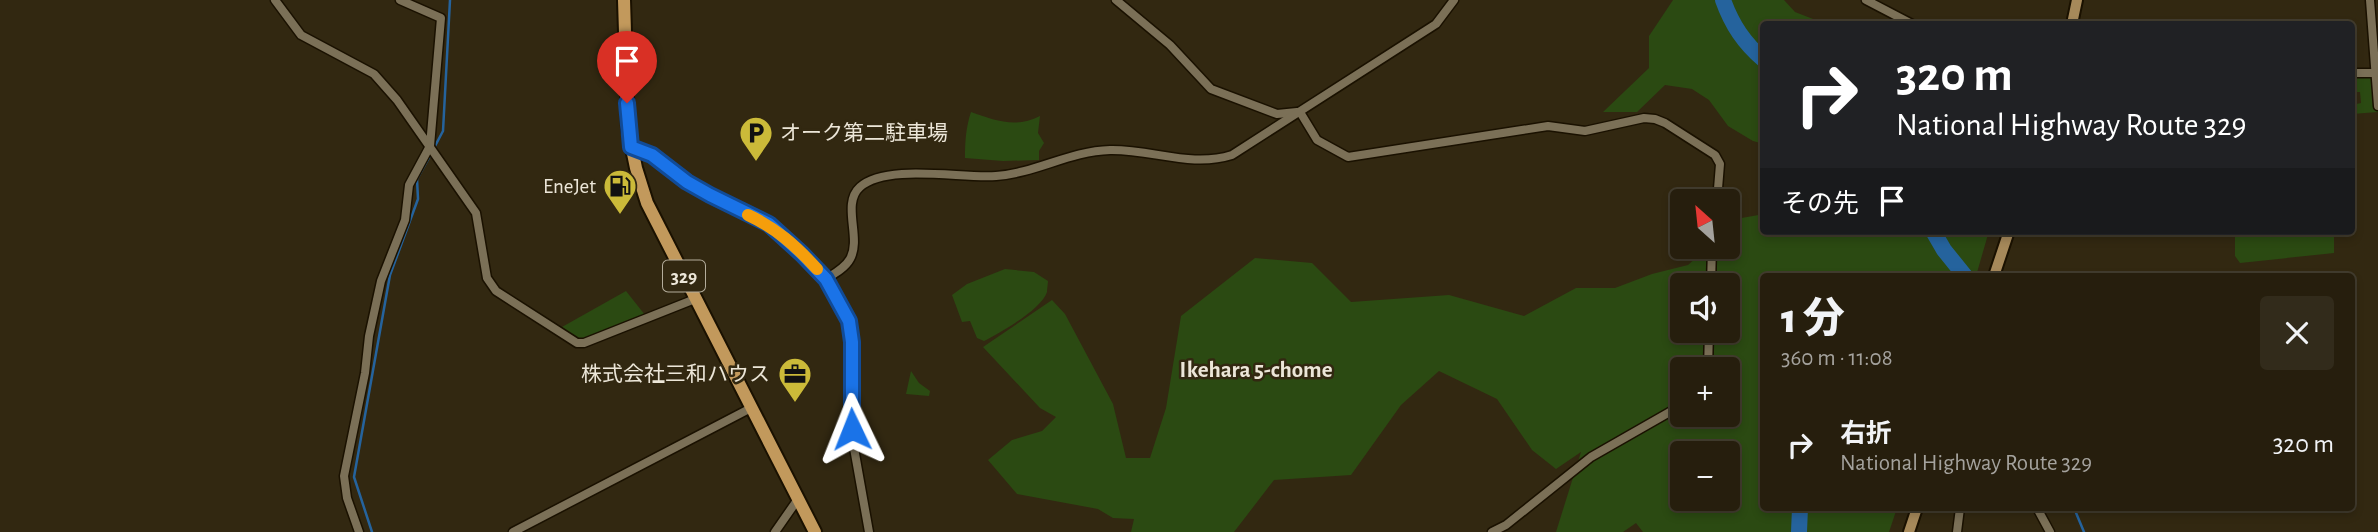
<!DOCTYPE html>
<html lang="ja">
<meta charset="utf-8">
<style>
:root{--surface:#261e0d;--page:#322b1b;--text:#f1f3f6;--muted:#a4a29d;--line:#423c2e}
body{margin:0;font-family:"Alegreya Sans","Noto Sans JP",sans-serif;background:var(--page);color:var(--text);height:100vh;display:flex;flex-direction:column;font-size:26px;white-space:nowrap}
*{box-sizing:border-box;margin:0}
p{font-size:23px;color:var(--muted)}
.icon{flex:none;width:38px;height:38px;fill:none;stroke:currentColor;stroke-width:2;stroke-linecap:round;stroke-linejoin:round}
.map{position:relative;flex:1;overflow:hidden}
.side{position:absolute;left:1760px;top:273px;width:595px;height:238px;display:flex;flex-direction:column;background:var(--surface);border-radius:7px;box-shadow:0 4px 10px #0003,0 0 0 2px var(--line)}
.side>*{flex:none}
.banner{position:absolute;left:1760px;top:21px;width:595px;height:214px;border-radius:7px;box-shadow:0 4px 10px #0003,0 0 0 2px var(--line);background:#202124;color:#fff;overflow:hidden}
.needle{width:46px;rotate:333deg}
.fabs{position:absolute;left:1670px;top:189px;display:grid;gap:14px}
.fabs a{display:grid;place-items:center;width:70px;height:70px;border-radius:7px;background:var(--surface);box-shadow:0 4px 10px #0003,0 0 0 2px var(--line);font-size:35px}
.pin{position:absolute;display:grid;place-items:center;width:60px;height:60px;color:#fff;margin:-72px -30px;border-radius:50% 50% 50% 0;rotate:-45deg;box-shadow:0 0 7px #0007}
.pin .icon{rotate:45deg}
.me{position:absolute;width:77px;margin:-38px;rotate:358deg;stroke-linejoin:round;filter:drop-shadow(0 0 5px #0008)}
.turn{display:flex;align-items:center;gap:24px;height:147px;padding:0 21px;font-size:32px}
.turn .icon{width:91px;height:91px;stroke-width:2.5}
.turn b{display:block;font-size:49px;line-height:60px}
.then{display:flex;align-items:center;height:66px;padding:0 21px;background:#0003;gap:14px;font-size:26px}
.round{display:grid;place-items:center;flex:none;width:74px;height:74px;border-radius:7px;background:var(--page)}
.summary{display:flex;align-items:center;justify-content:space-between;height:119px;padding:0 21px}
h1{font-size:42px;font-weight:800;line-height:52px}
ul{padding:0;list-style:none}
li{display:flex;align-items:center;gap:21px;height:105px;padding:0 21px}
li div{flex:1}
li b{display:block;font-size:26px}
li em{font-style:normal}
.map>svg:first-child{display:block}
</style>
<div class="map">
<svg width="2378" height="532" viewBox="0 0 2378 532">
<rect width="100%" height="100%" fill="#322811"/>
<!-- green -->
<g fill="#2b4a12" fill-rule="evenodd">
<path d="M1673,0H1784L1795,12L1826,24H1764V144L1753,141L1728,126L1709,100L1692,89L1665,85L1637,112H1603L1649,68V36Z"/>
<path d="M2352,73H2376L2378,112L2352,114V105L2361,103L2360,92H2356L2355,86H2352Z"/>
<path d="M971,112C994,120 1016,129 1040,116L1038,133L1044,143L1039,151V160L1003,161L965,158C965,141 966,127 971,112Z"/>
<path d="M1764,214V231H1989L1976,276H1764V508H1897L1889,532H1643L1636,523L1623,532H1556L1581,452L1556,469L1532,450L1497,399L1439,371L1401,405L1351,475L1274,480L1234,532H1131L1134,519L1113,518L1098,509L1017,494L988,460L1012,440L1042,431L1056,417L1040,408L983,347L1052,300L1065,314L1113,404L1126,458H1150L1166,408L1181,316L1255,258L1312,263L1351,302L1449,295L1524,316L1576,288H1615L1652,274L1688,265L1708,247H1727V228L1736,219ZM1682,285H1727V331H1682ZM1682,369H1727V415H1682ZM1682,453H1727V499H1682Z"/>
<path d="M2235,231H2334V253L2240,263L2235,256Z"/>
<path d="M1005,269L1034,272L1048,281C1048,282 1047,291 1047,292C1042,309 1000,333 984,341L977,338L970,321L962,322L952,295L967,284Z"/>
<path d="M626,291L645,315L584,339H579L562,327Z"/>
<path d="M911,371L919,383L930,391L929,396L906,394Z"/>
</g>
<g fill="none" stroke-linecap="round" stroke-linejoin="round">
<!-- stream -->
<g stroke="#25639d" stroke-width="2.5">
<path d="M434,148L443,131L450,0"/>
<path d="M2074,508L2084,532"/>
<path d="M372,532L354,477L390,275L418,199L417,179L431,154"/>
</g>
<!-- river -->
<g stroke="#25639d" stroke-width="16">
<path d="M1723,0C1732,25 1744,43 1764,60"/>
<path d="M1933,231L1944,250L1965,276"/>
<path d="M1799,532L1800,508"/>
</g>
<defs>
<g id="minor">
<path d="M275,0L301,35L374,74L397,100L476,213L487,278L496,291L577,343H584L695,299"/>
<path d="M1116,0L1170,45L1211,89L1277,114L1297,112"/>
<path d="M1866,0L1912,24"/>
<path d="M2370,0L2378,106"/>
<path d="M2352,73H2376"/>
<path d="M1300,112L1317,140L1348,157L1548,126L1585,131L1644,118L1655,119L1665,123L1715,155L1720,164L1717,201"/>
<path d="M631,147L652,155L687,182L710,195L769,224L802,254L836,295L847,313L850,329L851,410L854,448L869,532"/>
<path d="M826,279C834,274 845,268 850,259C862,238 841,204 860,187C887,163 963,179 996,176C1036,173 1070,151 1110,150C1152,149 1191,168 1232,155L1436,24L1454,0"/>
<path d="M1711,285L1712,247"/>
<path d="M1708,369L1709,331"/>
<path d="M2037,508L2050,532"/>
<path d="M359,532L347,498L344,476L365,373L369,336L381,281L405,220L409,185L430,146L441,18L400,0"/>
<path d="M513,532L751,408"/>
<path d="M775,532L798,499"/>
<path d="M1492,532L1506,525L1591,457L1682,405"/>
<path d="M1957,532L1960,508"/>
</g>
<g id="major">
<path d="M2072,24L2077,0"/>
<path d="M1994,276L2009,231"/>
<path d="M1909,532L1917,508"/>
</g>
<path id="highway" d="M624,0L628,129L636,168L647,203L815,532"/>
</defs>
<!-- minor casing -->
<use href="#minor" stroke="#1a1100" stroke-width="11"/>
<!-- major casing -->
<use href="#major" stroke="#1a1100" stroke-width="14"/>
<!-- highway casing -->
<use href="#highway" stroke="#1a1100" stroke-width="16"/>
<!-- minor -->
<use href="#minor" stroke="#7b7057" stroke-width="8"/>
<!-- major -->
<use href="#major" stroke="#a6895a" stroke-width="10"/>
<!-- highway -->
<use href="#highway" stroke="#c2995c" stroke-width="12"/>
</g>
<g fill="none" stroke-linecap="round" stroke-linejoin="round">
<defs>
<path id="route" d="M627,103L631,147L652,155L687,182L710,195L769,224L802,254L826,279L849,321L852,342V429"/>
</defs>
<!-- route casing -->
<use href="#route" stroke="#114b97" stroke-width="18"/>
<!-- route -->
<use href="#route" stroke="#1a73e8" stroke-width="12"/>
<!-- slow -->
<path stroke="#f59e0b" stroke-width="12" d="M748,215C776,228 796,246 817,269"/>
</g>
<!-- icons -->
<defs>
<symbol id="parking-pin" viewBox="-11 -11 22 30"><path d="M0 17L-7.5 6A9.5 9.5 0 1 1 7.5 6Z" fill="#cbba39" stroke="#322811"/><path d="M-3.5-5.5H1a3.5 3.5 0 0 1 0 7H-1V5.5H-3.5ZM-1-3.4V-.6H.8a1.4 1.4 0 0 0 0-2.8Z" fill="#111"/></symbol>
<symbol id="fuel-pin" viewBox="-11 -11 22 30"><path d="M0 17L-7.5 6A9.5 9.5 0 1 1 7.5 6Z" fill="#cbba39" stroke="#322811"/><path d="M-5.5-6h7V0h2V4h1.3V-2.5L3-4.5l.8-.8L6-3V5H2.5V1h-1V6h-7ZM-4.2-4.7v3.2H.2V-4.7Z" fill="#111"/></symbol>
<symbol id="office-pin" viewBox="-11 -11 22 30"><path d="M0 17L-7.5 6A9.5 9.5 0 1 1 7.5 6Z" fill="#cbba39" stroke="#322811"/><path d="M-6-3h4V-5.5h4V-3h4V5H-6ZM-1-4.5V-3h2v-1.5ZM-6 0V1H6V0Z" fill="#111"/></symbol>
</defs>
<g fill-rule="evenodd">
<use href="#parking-pin" x="737" y="114" width="38" height="52"/>
<use href="#fuel-pin" x="601" y="167" width="38" height="52"/>
<use href="#office-pin" x="776" y="355" width="38" height="52"/>
</g>
<g text-anchor="middle" stroke-width="5" stroke-linejoin="round" paint-order="stroke">
<!-- shield labels -->
<rect fill="#322811" stroke="#b4ad9c" stroke-width="2" x="663" y="260.5" width="42" height="31" rx="5"/>
<g font-size="19" font-weight="bold" fill="#ece6d8">
<text x="684" y="283">329</text>
</g>
<!-- poi labels -->
<g font-size="21" fill="#ece6d8" stroke="#322811" text-anchor="end">
<text x="780" y="140" text-anchor="start">オーク第二駐車場</text>
<text x="596" y="193">EneJet</text>
<text x="770" y="381">株式会社三和ハウス</text>
</g>
<!-- neighbourhood labels -->
<g font-size="23" font-weight="bold" fill="#ece6d8" stroke="#322811">
<text x="1256" y="377">Ikehara 5-chome</text>
</g>
</g>
</svg>
<div class="fabs">
<a><svg class="needle" viewBox="-14 -14 28 28"><path d="M0-13l5 13h-10z" fill="#e53935"/><path d="M0 13l5-13h-10z" fill="#a4a29d"/></svg></a>
<a><svg class="icon" aria-label="sound" viewBox="0 0 24 24"><path d="M4 9h4l5-4v14l-5-4H4zM17 9q2 3 0 6"/></svg></a>
<a>+</a>
<a>−</a>
</div>
<div class="pin" style="left:627px;top:103px;background:#d93025"><svg class="icon" aria-label="arrive" viewBox="0 0 24 24"><path d="M6 21V4h12l-3 4 3 4H6"/></svg></div>
<svg class="me" style="left:852px;top:429px" viewBox="-20 -20 40 40"><path d="M0-17L14 15 0 8-14 15z" fill="#1a73e8" stroke="#fff" stroke-width="4"/></svg>
<div class="banner">
<div class="turn"><svg class="icon" aria-label="right" viewBox="0 0 24 24"><path d="M7 20v-9h11M14 6l5 5-5 5"/></svg><div><b>320 m</b>National Highway Route 329</div></div>
<div class="then">その先<svg class="icon" aria-label="arrive" viewBox="0 0 24 24"><path d="M6 21V4h12l-3 4 3 4H6"/></svg></div>
</div>
<section class="side">
<div class="summary"><div><h1>1 分</h1><p>360 m · 11:08</p></div><a class="round"><svg class="icon" aria-label="close" viewBox="0 0 24 24"><path d="M6 6l12 12M18 6L6 18"/></svg></a></div>
<ul>
<li><svg class="icon" aria-label="right" viewBox="0 0 24 24"><path d="M7 20v-9h11M14 6l5 5-5 5"/></svg><div><b>右折</b><p>National Highway Route 329</p></div><em>320 m</em></li>
</ul>
</section>
</div>
